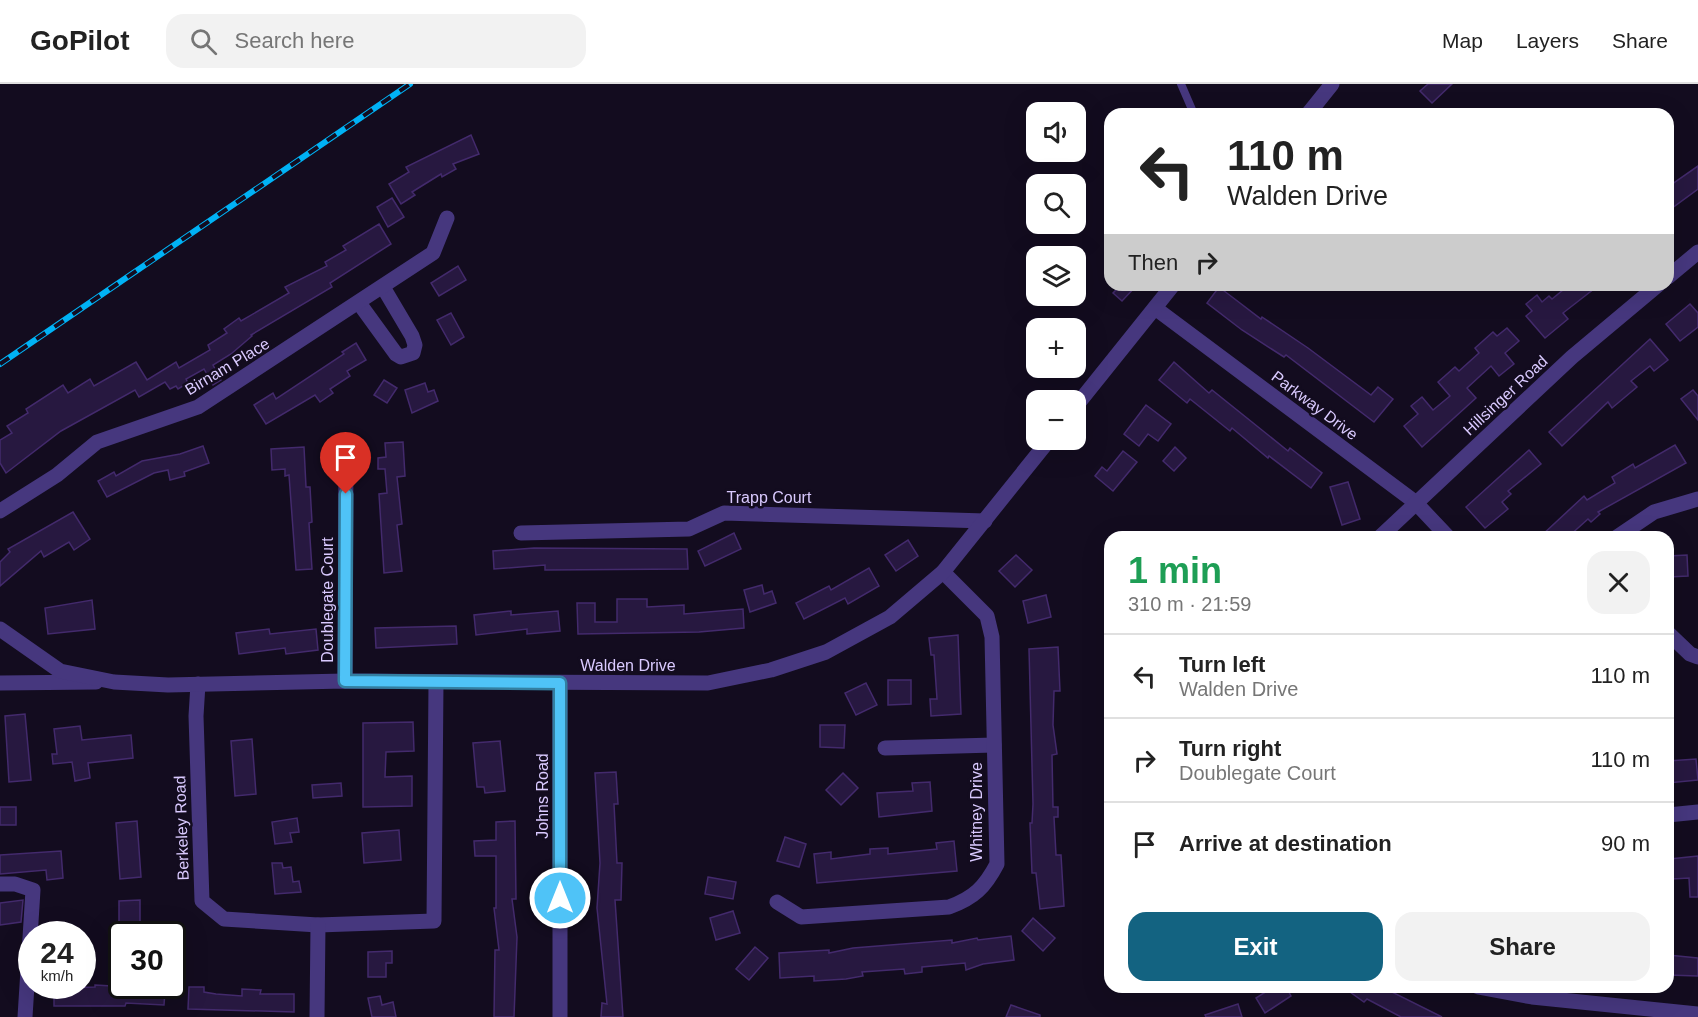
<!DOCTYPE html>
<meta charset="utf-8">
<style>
:root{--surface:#fff;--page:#f2f2f2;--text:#222;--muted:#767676;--line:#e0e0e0;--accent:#136381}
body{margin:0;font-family:Arial,sans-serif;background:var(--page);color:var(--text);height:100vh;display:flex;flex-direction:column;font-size:22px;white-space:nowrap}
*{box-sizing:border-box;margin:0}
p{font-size:20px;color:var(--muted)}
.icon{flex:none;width:33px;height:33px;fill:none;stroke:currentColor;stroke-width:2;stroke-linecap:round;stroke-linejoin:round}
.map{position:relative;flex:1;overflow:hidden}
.sheet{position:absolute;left:1104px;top:447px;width:570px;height:462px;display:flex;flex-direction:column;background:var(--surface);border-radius:18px;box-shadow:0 6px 24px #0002}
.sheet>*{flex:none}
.banner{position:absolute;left:1104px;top:24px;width:570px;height:183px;border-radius:18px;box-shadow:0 6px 24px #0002;background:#fff;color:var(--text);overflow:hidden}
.fabs{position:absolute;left:1026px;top:18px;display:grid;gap:12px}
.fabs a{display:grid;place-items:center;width:60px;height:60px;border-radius:12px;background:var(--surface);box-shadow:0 6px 24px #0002;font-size:30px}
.speed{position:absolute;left:18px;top:837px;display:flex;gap:12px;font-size:30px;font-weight:700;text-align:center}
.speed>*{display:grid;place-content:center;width:78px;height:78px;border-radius:50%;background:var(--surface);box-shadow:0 6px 24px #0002;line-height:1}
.speed small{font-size:15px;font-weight:400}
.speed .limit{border:3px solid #111;border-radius:9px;background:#fff;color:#111}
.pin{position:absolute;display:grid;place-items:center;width:51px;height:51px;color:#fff;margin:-62px -26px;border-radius:50% 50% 50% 0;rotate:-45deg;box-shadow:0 0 6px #0007}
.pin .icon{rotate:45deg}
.me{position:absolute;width:66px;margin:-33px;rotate:0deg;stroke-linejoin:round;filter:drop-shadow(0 0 4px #0008)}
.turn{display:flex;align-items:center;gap:21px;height:126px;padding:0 24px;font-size:27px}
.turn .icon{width:78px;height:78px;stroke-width:2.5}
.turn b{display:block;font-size:42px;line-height:51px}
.then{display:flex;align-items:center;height:57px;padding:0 24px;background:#0003;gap:12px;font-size:22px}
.round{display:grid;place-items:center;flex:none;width:63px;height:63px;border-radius:18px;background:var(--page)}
.overview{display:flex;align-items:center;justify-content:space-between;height:102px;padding:0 24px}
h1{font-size:36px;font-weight:700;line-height:45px;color:#1e9e55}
.primary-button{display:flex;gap:12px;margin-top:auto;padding:12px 24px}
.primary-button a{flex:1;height:69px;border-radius:18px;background:var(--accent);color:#fff;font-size:24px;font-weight:700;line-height:69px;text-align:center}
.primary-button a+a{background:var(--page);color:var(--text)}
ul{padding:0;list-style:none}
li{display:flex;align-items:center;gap:18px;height:84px;padding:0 24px;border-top:2px solid var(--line)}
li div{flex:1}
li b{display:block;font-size:22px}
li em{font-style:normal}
header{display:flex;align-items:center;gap:36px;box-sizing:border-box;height:84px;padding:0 30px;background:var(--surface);border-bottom:2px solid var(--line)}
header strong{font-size:28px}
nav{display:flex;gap:33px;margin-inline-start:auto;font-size:21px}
.search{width:420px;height:54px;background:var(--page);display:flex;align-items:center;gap:15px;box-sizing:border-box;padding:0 21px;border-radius:18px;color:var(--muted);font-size:22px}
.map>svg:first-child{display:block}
</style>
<header>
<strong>GoPilot</strong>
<div class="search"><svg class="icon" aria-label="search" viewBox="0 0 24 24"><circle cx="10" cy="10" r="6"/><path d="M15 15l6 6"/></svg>Search here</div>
<nav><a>Map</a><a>Layers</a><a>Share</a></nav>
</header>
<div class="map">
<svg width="1698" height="933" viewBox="0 0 1698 933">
<rect width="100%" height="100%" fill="#130c1f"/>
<!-- building -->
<g fill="#271840" stroke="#432a6c" stroke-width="1.5">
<path d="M1428,0H1452L1432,19L1420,7Z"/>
<path d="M471,51L479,70L453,80L456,85L442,93L441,90L412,108L415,111L401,120L389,100L409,88L406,83Z"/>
<path d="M1698,82V105L1668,127V103Z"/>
<path d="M392,114L404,133L388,143L377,123Z"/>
<path d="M379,140L391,160L330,199L332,203L251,251L252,252L231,270L213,281L221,296L213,301L204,285L186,295L188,299L178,305L176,302L170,305L165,298L139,313L135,306L61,347L6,389L0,379V356L12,349L7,342L28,329L26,325L63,301L68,309L90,295L94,302L136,278L147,296L176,278L179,284L210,266L208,261L227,249L224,245L239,234L241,237L289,209L285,203L327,182L325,178L346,166L343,162Z"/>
<path d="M458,182L466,196L439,212L431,199Z"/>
<path d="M1121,201H1137L1122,217L1113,209Z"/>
<path d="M1569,201H1599L1563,229L1568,235L1545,254L1526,232L1532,227L1526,220L1537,211L1542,218L1549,212L1552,215Z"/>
<path d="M1219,203L1261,235L1262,233L1308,264L1371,311L1378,303L1393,315L1374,338L1286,271L1284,273L1242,246L1207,219Z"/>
<path d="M1690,220L1698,229V243L1680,257L1666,240Z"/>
<path d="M451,229L464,253L451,261L437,236Z"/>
<path d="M1507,244L1519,257L1505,269L1514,280L1499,292L1491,282L1467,304L1476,314L1422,363L1404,342L1418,330L1411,322L1422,313L1433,326L1450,312L1438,298L1455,283L1459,287L1479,269L1475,264L1493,248L1497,252Z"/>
<path d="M1650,255L1668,276L1654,287L1650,282L1631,297L1637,303L1612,324L1608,318L1562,362L1549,348Z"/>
<path d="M356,259L366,276L347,287L350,292L330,305L333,309L320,318L315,311L266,340L254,321L273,309L276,315L344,270L342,268Z"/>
<path d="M1174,278L1209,309L1212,306L1288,367L1290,364L1322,389L1311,404L1269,372L1268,374L1232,344L1230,347L1190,315L1187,319L1159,296Z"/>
<path d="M384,296L397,304L387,319L374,311Z"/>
<path d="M425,299L428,308L434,306L438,317L412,329L405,306Z"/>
<path d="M1693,306L1698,312V336L1681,315Z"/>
<path d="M1146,321L1171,340L1158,357L1148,350L1139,362L1124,350Z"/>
<path d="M403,358L405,392L397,393L402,440L397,441L402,487L384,489L379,410L387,409L385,385H378V374L386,373L385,359Z"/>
<path d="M1675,361L1686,379L1598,428L1600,430L1591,438L1588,435L1568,453H1540L1584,412L1587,416L1615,399L1612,393L1633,380L1635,384Z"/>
<path d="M203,362L209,379L184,388L185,392L170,396L168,386L154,389L107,413L98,397L114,388L116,392L142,377L180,370Z"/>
<path d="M304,363L306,403H310L312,438L309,439L312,485L296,486L289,391L285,392V385L272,386L271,365Z"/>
<path d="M1175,363L1186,374L1174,387L1163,377Z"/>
<path d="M1529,366L1541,380L1508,407L1511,410L1502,418L1508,425L1485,444L1466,423Z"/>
<path d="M1123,367L1137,378L1113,407L1095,392L1102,383L1107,387Z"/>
<path d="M1348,398L1360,435L1342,441L1330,403Z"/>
<path d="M73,428L90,455L74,466L69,458L44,473L41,467L0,502V478L10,468L8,465Z"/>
<path d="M734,449L741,465L705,482L698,467Z"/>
<path d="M908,456L918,472L896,487L885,471Z"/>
<path d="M534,464L687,465L688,485L545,486V481L494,485L493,467Z"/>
<path d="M1016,471L1032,486L1015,503L999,487Z"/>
<path d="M1687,471L1688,492L1668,493V472Z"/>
<path d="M869,484L879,502L848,520L845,514L804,535L796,519L829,502L831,506Z"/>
<path d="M762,501L764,510L772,507L776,519L750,528L744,506Z"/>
<path d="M1046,511L1051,533L1028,539L1023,517Z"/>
<path d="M617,515H647V523L684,521V530L743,525L744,544L699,548L578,550L577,519H595V538H617Z"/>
<path d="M92,516L95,545L48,550L45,524Z"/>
<path d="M511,527V531L558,527L560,547L527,550V545L476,551L474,531Z"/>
<path d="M456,542L457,560L376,564L375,544Z"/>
<path d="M269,545L270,550L316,545L318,566L286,570L285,564L239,570L236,549Z"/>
<path d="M958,551L961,630L931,632L930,615H937L934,571H931L929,554Z"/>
<path d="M1058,563L1060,607H1054L1053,641L1057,670L1052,671L1053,723H1058V733H1054L1056,771H1061L1064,822L1040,825L1036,789H1032L1030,739H1032L1033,720L1029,565Z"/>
<path d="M888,596H911V620L888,621Z"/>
<path d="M866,599L877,621L856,631L845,609Z"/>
<path d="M25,630L31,696L9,698L5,632Z"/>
<path d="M413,638L414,667L386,668L385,693L412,692V722L363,723V639Z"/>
<path d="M820,641H845L844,664L820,663Z"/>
<path d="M80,642L82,656L131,651L133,674L88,679L90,694L75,697L72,678L53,680L52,670H57L54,645Z"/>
<path d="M252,655L256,710L235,712L231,657Z"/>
<path d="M500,657L505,707L485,709L484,703H477L473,659Z"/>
<path d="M1696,675L1698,696L1668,699V677Z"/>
<path d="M616,688L618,720H614L617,779H622L621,816H615L623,933H601L602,919L607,920L597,824L600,779L595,689Z"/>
<path d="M843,689L858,704L841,721L826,706Z"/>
<path d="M930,698L932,727L879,733L877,709L913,707L912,699Z"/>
<path d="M341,699L342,712L313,714L312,701Z"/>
<rect x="0" y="723" width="16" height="18"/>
<path d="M297,734L299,748L290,749L292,758L275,760L272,738Z"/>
<path d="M137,737L141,793L120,795L116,739Z"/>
<path d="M515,737L516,815H512L517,853L514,933H494L495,866H499L494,824H496V772H475L474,757L496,756V738Z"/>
<path d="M399,746L401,776L364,779L362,749Z"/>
<path d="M785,753L806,760L799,783L777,777Z"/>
<path d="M954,757L957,787L817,799L814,770L831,768V775L870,770V765L888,764V770L937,765L936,759Z"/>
<path d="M61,767L63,794L47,796L46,786L0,790V771Z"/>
<path d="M1698,772V813H1690L1689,794L1672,795L1670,775Z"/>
<path d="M272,779H282L283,784L291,783L293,798L299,797L301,808L275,810Z"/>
<path d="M708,793L736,798L733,815L705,810Z"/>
<path d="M23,816L21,838L0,841V819Z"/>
<path d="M140,816V841H119V817Z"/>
<path d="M733,827L740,849L716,856L710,834Z"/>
<path d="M1033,834L1055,854L1043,867L1022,847Z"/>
<path d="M1011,852L1014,876L983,880L966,886L965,879L922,883V888L905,890L904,885L862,888L863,892L846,895L814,897V892L780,894L779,869L829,866V869L853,864L952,856V859L977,854L978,856Z"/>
<path d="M755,863L768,874L749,896L736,885Z"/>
<path d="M392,867V879H386V893H368V868Z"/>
<path d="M1668,871L1698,874V892L1668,891Z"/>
<path d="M95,901L112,902V907H165L164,921L126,919L125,922H54V902H67V904L95,903Z"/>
<path d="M189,903H204V908L216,910L242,912V905L261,906L260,910H294V928L188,925Z"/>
<path d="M1264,903H1286L1291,912L1265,929L1256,914L1267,907Z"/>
<path d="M1343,903H1382L1442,933H1401L1367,915L1364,918Z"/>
<path d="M380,912L382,921L393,918L396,933H372L368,914Z"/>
<path d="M1238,920L1242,933H1206L1205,931Z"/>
<path d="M1011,921L1040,931V933H1006Z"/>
</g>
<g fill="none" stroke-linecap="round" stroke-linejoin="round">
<!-- service -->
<path stroke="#46377e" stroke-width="8" d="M1181,0L1194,30"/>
<!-- minor -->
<g stroke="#46377e" stroke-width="15">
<path d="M1668,193L1698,168"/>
<path d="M359,219L396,270L401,273L413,269L415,261L412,252L383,203"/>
<path d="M1155,224L1415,418L1448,453"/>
<path d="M0,427L57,391L97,358L198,323L433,169L447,134"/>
<path d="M521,449L689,445L724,429L985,437"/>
<path d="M1380,453L1572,273L1658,201"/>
<path d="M1617,453L1654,428L1698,415"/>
<path d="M1668,549L1690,570L1698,573"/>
<path d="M345,597L346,363"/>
<path d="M0,599L96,598"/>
<path d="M560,599V933"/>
<path d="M198,600L196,632L202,817L224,835L318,841L434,837L436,598"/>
<path d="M885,664L994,661"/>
<path d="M1668,731L1698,728"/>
<path d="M0,800H15L33,806L25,933"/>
<path d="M777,818L801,833L949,823C974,814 985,803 997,780L992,553L987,532L943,488"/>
<path d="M1478,903L1532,913L1698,930"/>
<path d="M317,933L318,841"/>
</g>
<!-- tertiary -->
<g stroke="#46377e" stroke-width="15">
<path d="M1308,30L1332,0"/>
<path d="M1076,322L1173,201"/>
<path d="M0,545L60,587L114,598L168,601L345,597L708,599L771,586L826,568L890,533L943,488L1049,356"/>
</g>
<defs>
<path id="rail" d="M0,280L410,0"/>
</defs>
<!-- rail casing -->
<use href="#rail" stroke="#00b2f5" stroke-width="6"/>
<!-- rail -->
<use href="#rail" stroke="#130c1f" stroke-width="4" stroke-dasharray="11" stroke-linecap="butt"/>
</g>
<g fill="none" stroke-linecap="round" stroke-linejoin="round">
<defs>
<path id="route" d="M346,410L345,597L560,599V814"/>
</defs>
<!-- route casing -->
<use href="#route" stroke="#337fa1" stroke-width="15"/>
<!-- route -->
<use href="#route" stroke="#4fc3f7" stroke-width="10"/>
</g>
<g text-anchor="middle" stroke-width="5" stroke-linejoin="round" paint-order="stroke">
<!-- street labels -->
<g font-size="16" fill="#dacaff" stroke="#130c1f">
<text transform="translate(227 282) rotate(-31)" y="6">Birnam Place</text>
<text transform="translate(1505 311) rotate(-43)" y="6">Hillsinger Road</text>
<text transform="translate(1315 321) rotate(37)" y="6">Parkway Drive</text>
<text x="769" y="419">Trapp Court</text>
<text transform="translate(327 516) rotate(-90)" y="6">Doublegate Court</text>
<text x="628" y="587">Walden Drive</text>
<text transform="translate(542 712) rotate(-90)" y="6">Johns Road</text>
<text transform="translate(976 728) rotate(-90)" y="6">Whitney Drive</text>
<text transform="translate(181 744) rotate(-92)" y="6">Berkeley Road</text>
</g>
</g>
</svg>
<div class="fabs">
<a><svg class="icon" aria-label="sound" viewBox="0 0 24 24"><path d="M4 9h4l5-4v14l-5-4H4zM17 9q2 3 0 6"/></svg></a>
<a><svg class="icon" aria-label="search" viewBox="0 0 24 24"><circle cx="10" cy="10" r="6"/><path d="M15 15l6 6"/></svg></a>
<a><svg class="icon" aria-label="layers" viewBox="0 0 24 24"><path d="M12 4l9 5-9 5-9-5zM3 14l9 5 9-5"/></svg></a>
<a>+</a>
<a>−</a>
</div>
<div class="speed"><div>24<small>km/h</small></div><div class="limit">30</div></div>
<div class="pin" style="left:346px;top:410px;background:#d93025"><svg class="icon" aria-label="arrive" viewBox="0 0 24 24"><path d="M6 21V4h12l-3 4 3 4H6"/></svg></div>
<svg class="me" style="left:560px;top:814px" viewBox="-20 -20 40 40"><circle r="17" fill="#4fc3f7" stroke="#fff" stroke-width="3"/><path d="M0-11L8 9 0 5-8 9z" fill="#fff"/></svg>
<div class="banner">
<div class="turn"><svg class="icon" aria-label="left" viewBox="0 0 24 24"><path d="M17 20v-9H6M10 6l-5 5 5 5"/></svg><div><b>110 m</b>Walden Drive</div></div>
<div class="then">Then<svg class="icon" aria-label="right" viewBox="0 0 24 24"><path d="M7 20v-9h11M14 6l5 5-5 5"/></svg></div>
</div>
<section class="sheet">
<div class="overview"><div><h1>1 min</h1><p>310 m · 21:59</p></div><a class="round"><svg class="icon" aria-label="close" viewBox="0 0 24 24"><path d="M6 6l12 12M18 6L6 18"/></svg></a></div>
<ul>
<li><svg class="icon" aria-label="left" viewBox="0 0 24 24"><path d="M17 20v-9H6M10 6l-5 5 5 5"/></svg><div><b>Turn left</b><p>Walden Drive</p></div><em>110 m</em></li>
<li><svg class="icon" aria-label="right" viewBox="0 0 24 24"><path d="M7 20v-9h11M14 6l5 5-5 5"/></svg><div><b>Turn right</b><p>Doublegate Court</p></div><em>110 m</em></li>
<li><svg class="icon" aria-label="arrive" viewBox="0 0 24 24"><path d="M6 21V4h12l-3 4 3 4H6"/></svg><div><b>Arrive at destination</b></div><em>90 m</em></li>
</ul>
<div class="primary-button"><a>Exit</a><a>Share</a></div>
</section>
</div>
